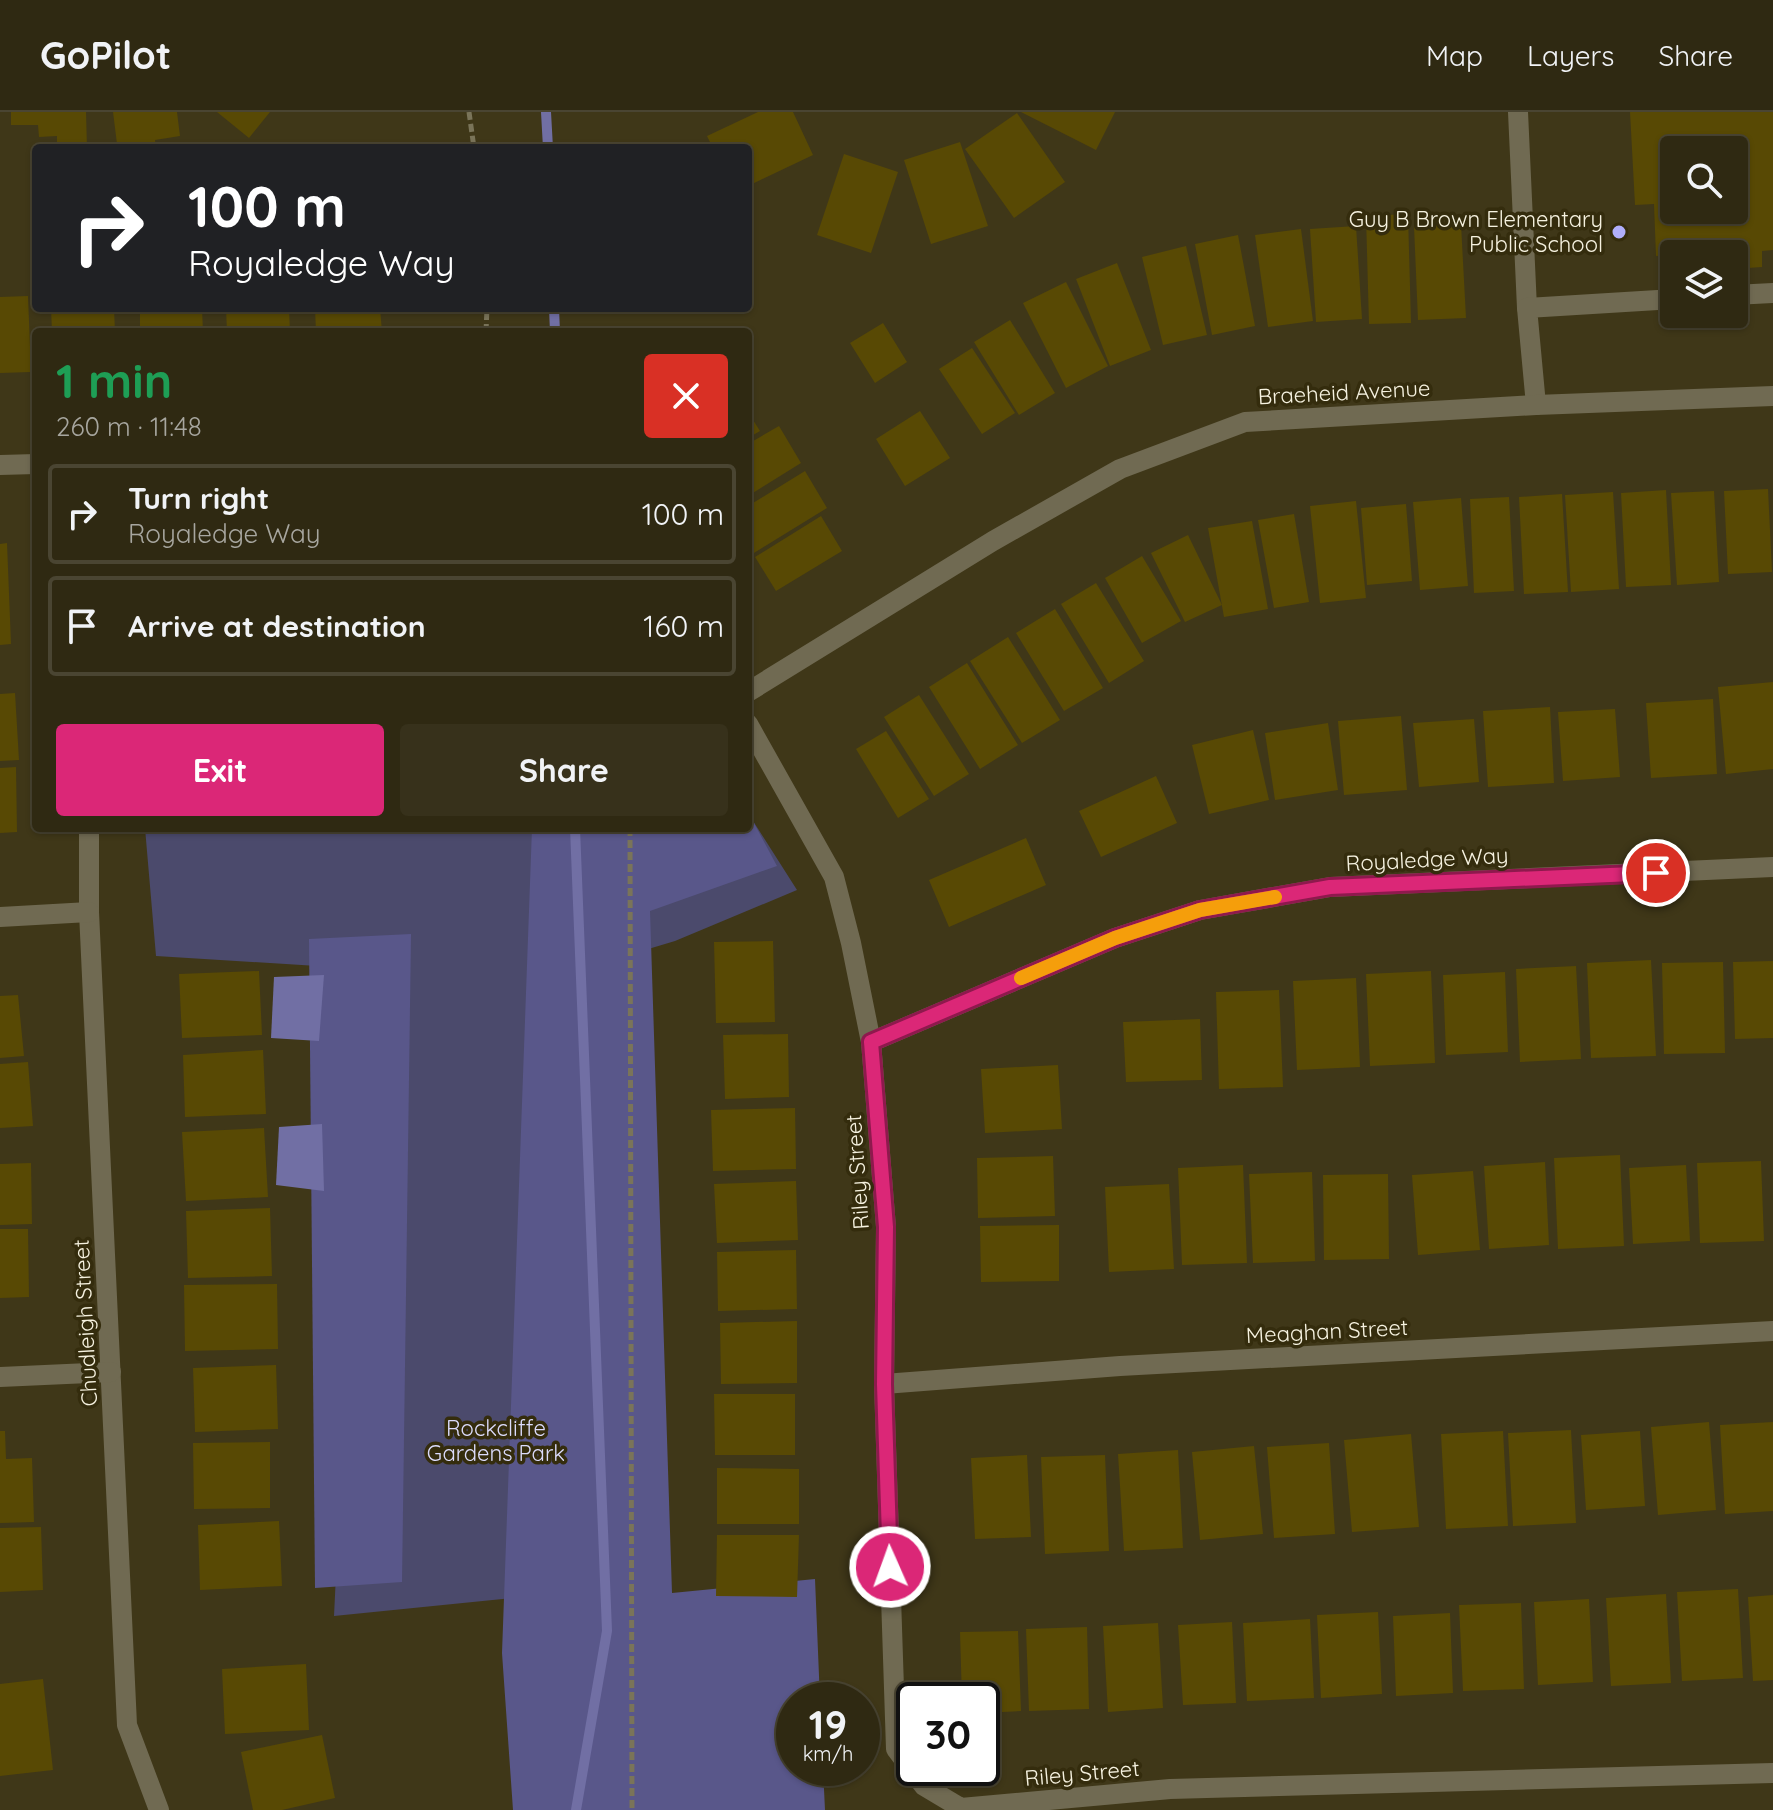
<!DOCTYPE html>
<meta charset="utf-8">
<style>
:root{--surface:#2f2912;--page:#37311b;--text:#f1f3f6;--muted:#a7a69f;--line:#4a4532;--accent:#db2777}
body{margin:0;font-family:Quicksand,sans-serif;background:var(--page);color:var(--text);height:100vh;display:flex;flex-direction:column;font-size:30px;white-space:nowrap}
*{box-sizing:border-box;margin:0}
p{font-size:26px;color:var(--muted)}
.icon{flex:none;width:44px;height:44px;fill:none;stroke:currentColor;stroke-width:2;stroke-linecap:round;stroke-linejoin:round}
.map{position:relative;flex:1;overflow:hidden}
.drawer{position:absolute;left:32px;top:216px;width:720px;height:504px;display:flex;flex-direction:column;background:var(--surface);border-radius:8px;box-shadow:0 2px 6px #0004,0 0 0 2px var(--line)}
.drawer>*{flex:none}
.banner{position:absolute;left:32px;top:32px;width:720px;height:168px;border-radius:8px;box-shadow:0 2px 6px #0004,0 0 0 2px var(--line);background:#202124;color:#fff;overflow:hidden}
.buttons{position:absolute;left:1660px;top:24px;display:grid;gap:16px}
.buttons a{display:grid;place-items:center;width:88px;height:88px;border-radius:8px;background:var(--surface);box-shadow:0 2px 6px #0004,0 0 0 2px var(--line);font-size:40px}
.speed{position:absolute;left:776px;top:1570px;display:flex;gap:16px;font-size:40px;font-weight:700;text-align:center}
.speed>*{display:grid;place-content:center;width:104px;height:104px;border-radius:50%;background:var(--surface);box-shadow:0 2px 6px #0004,0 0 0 2px var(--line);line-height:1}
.speed small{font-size:20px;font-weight:400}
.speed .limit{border:4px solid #111;border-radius:12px;background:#fff;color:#111}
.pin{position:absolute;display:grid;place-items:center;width:68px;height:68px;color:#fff;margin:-34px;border:4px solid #fff;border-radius:50%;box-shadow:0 2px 8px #0007}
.me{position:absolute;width:88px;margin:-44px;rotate:358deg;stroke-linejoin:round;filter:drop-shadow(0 0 6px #0008)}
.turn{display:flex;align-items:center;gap:28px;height:168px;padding:0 24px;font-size:36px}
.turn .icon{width:104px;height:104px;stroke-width:2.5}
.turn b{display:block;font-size:56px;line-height:68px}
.round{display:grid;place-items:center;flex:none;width:84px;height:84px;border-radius:8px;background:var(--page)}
.summary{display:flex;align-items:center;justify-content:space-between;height:136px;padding:0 24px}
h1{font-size:48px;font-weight:800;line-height:60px;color:#1e9e55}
.primary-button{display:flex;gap:16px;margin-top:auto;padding:16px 24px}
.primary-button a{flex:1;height:92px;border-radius:8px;background:var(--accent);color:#fff;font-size:32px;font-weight:800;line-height:92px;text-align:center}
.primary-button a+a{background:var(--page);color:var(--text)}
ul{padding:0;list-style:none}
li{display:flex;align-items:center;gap:24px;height:100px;margin:0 16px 12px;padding:0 8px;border:4px solid var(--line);border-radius:8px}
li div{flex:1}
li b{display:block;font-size:30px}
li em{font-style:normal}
header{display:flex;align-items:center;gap:48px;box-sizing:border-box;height:112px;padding:0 40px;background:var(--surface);border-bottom:2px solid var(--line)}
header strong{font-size:38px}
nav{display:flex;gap:44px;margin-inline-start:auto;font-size:28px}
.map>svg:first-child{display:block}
</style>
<header>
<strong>GoPilot</strong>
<nav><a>Map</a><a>Layers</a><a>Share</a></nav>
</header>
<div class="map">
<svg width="1773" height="1698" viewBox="0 0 1773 1698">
<rect width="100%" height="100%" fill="#3f3718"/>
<!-- green -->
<path fill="#4b4a6c" d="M748,701L797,778L675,829L645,838L652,1472L334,1504L365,857L156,844L145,716H748Z"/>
<!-- forest -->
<g fill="#59578a">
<path d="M748,700L777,754L650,799L672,1481L815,1467L820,1588H794V1656H823L825,1698H513L502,1541L532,716H748Z"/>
<path d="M411,822L402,1470L315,1476L309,827Z"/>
</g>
<!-- water -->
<g fill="#716fa4">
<path d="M324,863L319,929L271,926L274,865Z"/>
<path d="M322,1012L324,1079L276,1073L279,1015Z"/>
</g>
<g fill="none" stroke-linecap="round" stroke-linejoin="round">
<!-- stream -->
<g stroke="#716fa4" stroke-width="10">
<path d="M546,0L548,36"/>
<path d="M554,196L555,220"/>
<path d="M575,716L607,1519L576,1698"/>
</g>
</g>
<!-- building -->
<g fill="#584904" fill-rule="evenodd">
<path d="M11,0H86L87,36H57V24L39,25L38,13H11Z"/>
<path d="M113,0H177L180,24L155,28L156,36H123L122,31L117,32Z"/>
<path d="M217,0H270L249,26Z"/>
<path d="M758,0H793L813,43L748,74V36H713L707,24Z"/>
<path d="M1021,0H1115L1096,38Z"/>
<path d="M1630,0H1773V138L1762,139V155L1734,157V142H1722V140L1656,144L1654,92L1635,93ZM1674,38H1734V98H1674Z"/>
<path d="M1017,1L1065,70L1014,106L965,37Z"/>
<path d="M960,30L988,114L931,132L904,48Z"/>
<path d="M844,42L898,60L871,141L817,123Z"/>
<path d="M1408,102L1411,211L1369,212L1366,104Z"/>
<path d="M1461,112L1466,206L1418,208L1414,114Z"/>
<path d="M1356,114L1362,207L1316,210L1310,117Z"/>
<path d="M1301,117L1313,209L1268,215L1255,123Z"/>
<path d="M1238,123L1255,214L1212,223L1195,132Z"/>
<path d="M1186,134L1207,223L1163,233L1142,145Z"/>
<path d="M1117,151L1151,238L1110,254L1076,167Z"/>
<path d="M1066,170L1108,254L1066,276L1023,191Z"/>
<path d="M28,184L31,260L0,261V185Z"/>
<path d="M51,196H114L115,220H52Z"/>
<path d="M140,196H202L203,220H140Z"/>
<path d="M226,196H289L290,220H227Z"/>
<path d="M315,196H380L382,220H316Z"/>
<path d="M1010,208L1055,281L1019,303L974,230Z"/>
<path d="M883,211L907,250L875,271L850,231Z"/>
<path d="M972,236L1015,301L982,322L939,257Z"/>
<path d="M920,299L950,346L905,374L876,327Z"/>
<path d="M748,300L760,319L748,326Z"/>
<path d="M779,314L801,351L748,384V332Z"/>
<path d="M805,359L827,396L749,444L748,394Z"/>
<path d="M1768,377L1772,460L1728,462L1724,379Z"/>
<path d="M1666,378L1671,473L1626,475L1621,381Z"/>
<path d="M1714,379L1719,470L1677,473L1671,381Z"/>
<path d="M1613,380L1619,477L1571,480L1565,383Z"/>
<path d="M1562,382L1568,480L1524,482L1519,385Z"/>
<path d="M1509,385L1514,479L1474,481L1470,387Z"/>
<path d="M1461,386L1468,474L1420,478L1413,390Z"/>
<path d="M1356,389L1366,486L1320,491L1310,394Z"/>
<path d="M1406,392L1412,469L1367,473L1361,396Z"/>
<path d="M1294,402L1309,490L1274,496L1258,408Z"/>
<path d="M821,404L842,439L776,479L755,445Z"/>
<path d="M1252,409L1268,497L1224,505L1208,416Z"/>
<path d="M1188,423L1222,493L1185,510L1151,441Z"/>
<path d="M7,431L11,532L0,533V432Z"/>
<path d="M1142,444L1181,509L1142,531L1105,466Z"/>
<path d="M1096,471L1144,549L1109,571L1061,492Z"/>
<path d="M1055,497L1103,576L1064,599L1016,521Z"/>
<path d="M1008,525L1060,608L1022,631L970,549Z"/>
<path d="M967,551L1018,633L980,657L929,575Z"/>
<path d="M1773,570V657L1726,662L1718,575Z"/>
<path d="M15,581L19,648L0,649V582Z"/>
<path d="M919,583L969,662L934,684L884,605Z"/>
<path d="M1713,587L1717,662L1651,666L1646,591Z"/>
<path d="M1550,595L1554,671L1488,675L1483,599Z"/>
<path d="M1615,597L1620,665L1563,669L1558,600Z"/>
<path d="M1401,604L1407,678L1344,683L1338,609Z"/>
<path d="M1474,607L1479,670L1419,675L1413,611Z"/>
<path d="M1328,611L1338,678L1275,688L1265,621Z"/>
<path d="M1253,618L1269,688L1209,702L1192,633Z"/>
<path d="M886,619L929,687L898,706L856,637Z"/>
<path d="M16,655L17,720L0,721V656Z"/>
<path d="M1156,664L1177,711L1101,745L1079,699Z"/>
<path d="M1026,726L1046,773L949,815L929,768Z"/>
<path d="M773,829L775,910L716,911L714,830Z"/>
<path d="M1651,848L1656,944L1591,946L1587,851Z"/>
<path d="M1773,849V926L1735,927L1733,850Z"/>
<path d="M1723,850L1725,941L1664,942L1662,851Z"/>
<path d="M1576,854L1581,947L1520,950L1516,857Z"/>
<path d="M259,859L262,923L182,926L179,862Z"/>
<path d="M1431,859L1435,951L1370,954L1366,862Z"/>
<path d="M1505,860L1508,940L1446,943L1443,863Z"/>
<path d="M1356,866L1360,955L1297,958L1293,869Z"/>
<path d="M1279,878L1283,975L1219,977L1216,880Z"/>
<path d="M18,883L24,944L0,946V884Z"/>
<path d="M1200,907L1202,968L1126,970L1123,910Z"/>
<path d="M788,922L789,985L725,987L723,923Z"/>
<path d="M263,938L266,1002L185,1005L183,943Z"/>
<path d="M28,950L33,1014L0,1016V952Z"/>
<path d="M1058,953L1062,1017L985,1021L981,957Z"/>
<path d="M795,996L796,1057L713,1059L711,998Z"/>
<path d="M264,1016L268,1085L186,1089L182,1020Z"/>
<path d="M1620,1043L1624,1134L1558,1137L1554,1046Z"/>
<path d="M1053,1044L1055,1104L978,1106L977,1046Z"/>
<path d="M1761,1049L1764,1129L1700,1131L1697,1051Z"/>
<path d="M1545,1050L1549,1133L1489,1137L1484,1054Z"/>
<path d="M31,1051L32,1112L0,1113V1052Z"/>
<path d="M1243,1053L1247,1151L1182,1153L1178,1056Z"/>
<path d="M1686,1053L1690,1129L1633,1132L1629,1056Z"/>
<path d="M1473,1059L1480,1138L1418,1143L1412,1063Z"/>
<path d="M1312,1060L1315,1149L1253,1151L1249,1062Z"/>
<path d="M1388,1062L1389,1147L1324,1148L1323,1063Z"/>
<path d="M796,1069L798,1128L717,1131L714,1072Z"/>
<path d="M1169,1072L1174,1157L1109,1160L1105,1075Z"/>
<path d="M270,1096L272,1164L188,1166L186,1099Z"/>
<path d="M1059,1113V1169L981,1170L980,1114Z"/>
<path d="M0,1117H28L29,1185L0,1186Z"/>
<path d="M796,1138L797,1197L718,1199L717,1140Z"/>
<path d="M277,1172L278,1237L185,1239L184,1173Z"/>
<path d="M797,1209V1271L721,1272L720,1211Z"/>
<path d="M276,1253L278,1317L195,1320L193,1256Z"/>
<path d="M714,1282H795V1343H715Z"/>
<path d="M1709,1310L1716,1398L1658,1403L1651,1315Z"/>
<path d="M1773,1310V1399L1725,1402L1720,1313Z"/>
<path d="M1571,1318L1576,1411L1513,1414L1508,1321Z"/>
<path d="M0,1319H5L6,1347L32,1346L34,1410L0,1411Z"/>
<path d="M1503,1319L1508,1414L1446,1417L1441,1322Z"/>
<path d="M1640,1319L1645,1394L1586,1398L1581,1323Z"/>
<path d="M1411,1322L1419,1415L1352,1420L1344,1328Z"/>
<path d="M270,1330V1396L194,1397L193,1331Z"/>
<path d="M1329,1331L1335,1422L1274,1426L1267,1335Z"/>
<path d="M1254,1334L1263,1422L1200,1428L1192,1340Z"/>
<path d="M1178,1338L1183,1436L1124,1439L1118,1342Z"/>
<path d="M1027,1343L1031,1425L975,1427L971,1346Z"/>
<path d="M1105,1343L1109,1439L1045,1442L1041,1345Z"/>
<path d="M717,1356L799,1357V1412H717Z"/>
<path d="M279,1409L282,1474L200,1478L198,1413Z"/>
<path d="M41,1415L43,1478L0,1480V1416Z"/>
<path d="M717,1423H799L797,1485L716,1484Z"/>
<path d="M1738,1477L1743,1566L1682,1569L1677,1480Z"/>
<path d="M1666,1482L1671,1571L1611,1574L1606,1486Z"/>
<path d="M1773,1483V1568L1753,1569L1748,1485Z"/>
<path d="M1589,1487L1593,1570L1538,1573L1534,1490Z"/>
<path d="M1521,1491L1524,1577L1463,1579L1459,1493Z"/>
<path d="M1378,1500L1382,1582L1321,1586L1317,1503Z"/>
<path d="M1450,1501L1453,1581L1396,1584L1393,1504Z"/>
<path d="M1310,1507L1314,1586L1247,1589L1243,1511Z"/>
<path d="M1232,1510L1236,1591L1183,1593L1178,1513Z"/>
<path d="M1158,1511L1163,1596L1108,1600L1103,1514Z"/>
<path d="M1087,1515L1089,1597L1029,1599L1026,1517Z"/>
<path d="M1018,1519L1021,1599L982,1601V1588H962L960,1520Z"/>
<path d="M306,1552L309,1618L225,1622L222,1557Z"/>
<path d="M43,1567L53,1658L0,1664V1572Z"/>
<path d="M322,1623L335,1686L282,1698H253L241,1640Z"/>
</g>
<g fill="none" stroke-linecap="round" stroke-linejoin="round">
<!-- path -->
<g stroke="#7a7459" stroke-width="5" stroke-dasharray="8 4" stroke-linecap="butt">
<path d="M469,0L474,36"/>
<path d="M486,220L487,196"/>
<path d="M630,716L632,1698"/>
</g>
<!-- minor -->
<g stroke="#706a52" stroke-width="20">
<path d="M1518,0L1527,196"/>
<path d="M1734,183L1773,181"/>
<path d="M1536,293L1527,196L1674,187"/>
<path d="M0,353L36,352"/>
<path d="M748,580L993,429L1120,357L1245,310L1536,293L1773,284"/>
<path d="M748,612L834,765L851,831L871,930L886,1115L884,1272L896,1637L924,1674L961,1696L1170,1677L1773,1661"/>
<path d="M89,716V800L127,1613L159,1698"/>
<path d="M0,805L89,800"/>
<path d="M871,930L1115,826L1200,798L1330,775L1773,755"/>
<path d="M0,1265L111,1260"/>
<path d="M884,1272L1120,1254L1773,1219"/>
</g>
</g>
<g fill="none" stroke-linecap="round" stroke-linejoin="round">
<defs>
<path id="route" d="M890,1455L884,1272L886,1115L871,930L1115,826L1200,798L1330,775L1656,761"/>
</defs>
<!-- route casing -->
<use href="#route" stroke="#8e194d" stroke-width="20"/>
<!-- route -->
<use href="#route" stroke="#db2777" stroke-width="14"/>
<!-- slow -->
<path stroke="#f59e0b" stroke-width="14" d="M1021,866L1115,826L1200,798L1275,785"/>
</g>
<!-- markers -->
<circle fill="#b0aefa" stroke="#342c0d" stroke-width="3" cx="1619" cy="120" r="8"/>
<g text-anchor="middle" stroke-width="7" stroke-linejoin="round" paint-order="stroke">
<!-- poi labels -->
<g font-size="22" fill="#f6f2e0" stroke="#342c0d" text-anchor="end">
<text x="1603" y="115">Guy B Brown Elementary<tspan x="1603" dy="25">Public School</tspan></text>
</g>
<!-- street labels -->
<g font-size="22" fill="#f6f2e0" stroke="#342c0d">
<text transform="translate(1344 280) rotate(-3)" y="8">Braeheid Avenue</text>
<text transform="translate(1427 747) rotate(-3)" y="8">Royaledge Way</text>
<text transform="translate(857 1060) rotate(-94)" y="8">Riley Street</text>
<text transform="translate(85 1211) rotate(-93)" y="8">Chudleigh Street</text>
<text transform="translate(1327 1219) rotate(-3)" y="8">Meaghan Street</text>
<text transform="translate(1082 1661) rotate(-5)" y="8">Riley Street</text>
</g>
<!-- park labels -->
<g font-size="22" fill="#dcdcfd" stroke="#342c0d">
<text x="496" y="1324">Rockcliffe<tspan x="496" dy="25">Gardens Park</tspan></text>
</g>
</g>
</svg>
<div class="buttons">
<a><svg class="icon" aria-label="search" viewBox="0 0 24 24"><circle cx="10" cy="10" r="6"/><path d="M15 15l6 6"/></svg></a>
<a><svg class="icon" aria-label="layers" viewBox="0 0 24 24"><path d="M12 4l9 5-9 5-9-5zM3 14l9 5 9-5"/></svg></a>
</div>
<div class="speed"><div>19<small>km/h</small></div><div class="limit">30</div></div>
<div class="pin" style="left:1656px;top:761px;background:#d93025"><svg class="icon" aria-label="arrive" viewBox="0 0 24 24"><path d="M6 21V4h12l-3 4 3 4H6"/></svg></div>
<svg class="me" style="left:890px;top:1455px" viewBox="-20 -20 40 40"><circle r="17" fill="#db2777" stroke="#fff" stroke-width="3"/><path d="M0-11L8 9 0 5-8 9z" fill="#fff"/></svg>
<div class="banner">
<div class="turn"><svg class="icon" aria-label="right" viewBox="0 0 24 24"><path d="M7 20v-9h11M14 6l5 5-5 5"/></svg><div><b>100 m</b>Royaledge Way</div></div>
</div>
<section class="drawer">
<div class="summary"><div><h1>1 min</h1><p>260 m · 11:48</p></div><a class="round" style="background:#d93025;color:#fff"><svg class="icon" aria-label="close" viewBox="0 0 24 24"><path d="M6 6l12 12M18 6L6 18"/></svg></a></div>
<ul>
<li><svg class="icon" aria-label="right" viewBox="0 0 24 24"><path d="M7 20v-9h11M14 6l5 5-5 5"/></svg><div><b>Turn right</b><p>Royaledge Way</p></div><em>100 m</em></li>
<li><svg class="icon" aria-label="arrive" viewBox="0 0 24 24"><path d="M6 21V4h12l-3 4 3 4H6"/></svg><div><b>Arrive at destination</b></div><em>160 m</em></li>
</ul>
<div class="primary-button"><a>Exit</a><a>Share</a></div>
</section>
</div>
